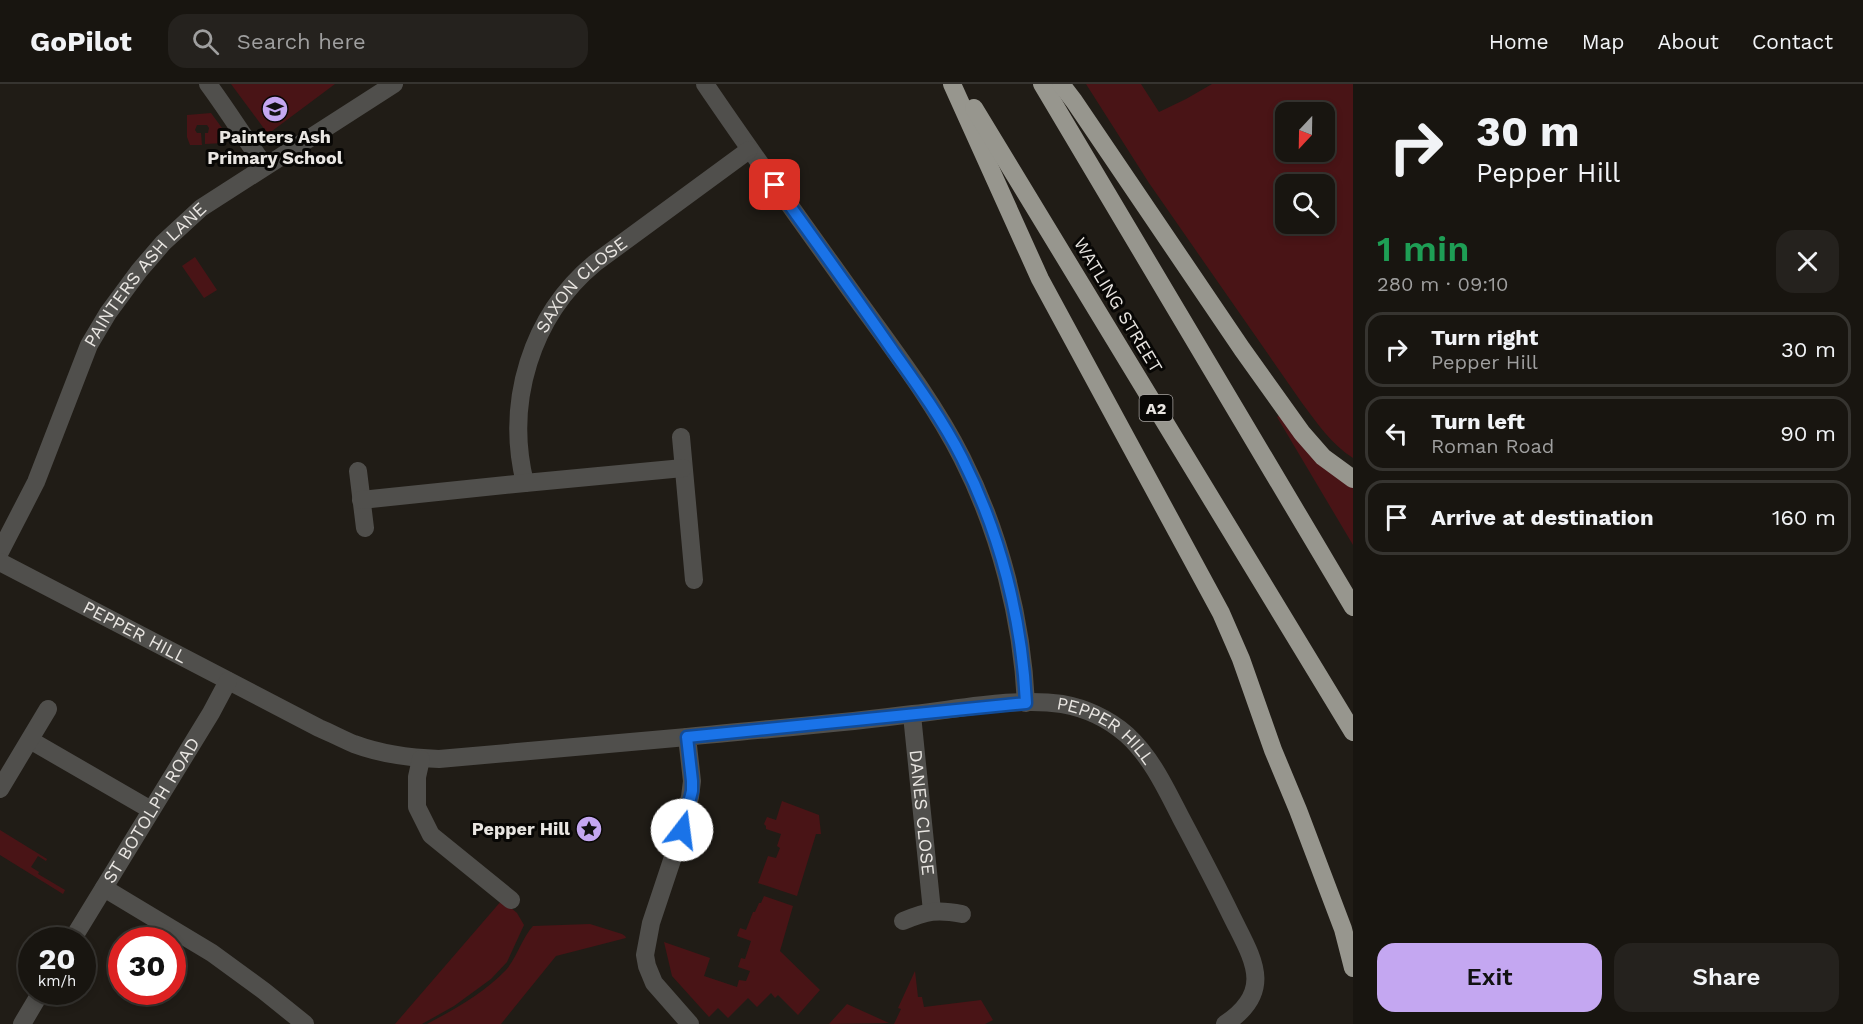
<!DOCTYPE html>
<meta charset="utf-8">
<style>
:root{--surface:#181510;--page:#25221e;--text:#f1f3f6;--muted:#9f9f9f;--line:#363430;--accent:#c4a7f1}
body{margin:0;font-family:"Work Sans",sans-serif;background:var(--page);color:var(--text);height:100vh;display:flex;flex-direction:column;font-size:22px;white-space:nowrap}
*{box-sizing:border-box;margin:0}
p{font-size:20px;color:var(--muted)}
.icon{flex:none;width:33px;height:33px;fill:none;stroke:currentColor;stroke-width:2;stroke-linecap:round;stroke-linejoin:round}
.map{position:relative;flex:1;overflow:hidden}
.drawer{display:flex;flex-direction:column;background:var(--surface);width:510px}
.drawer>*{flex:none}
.banner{background:#181510;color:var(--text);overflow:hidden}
.needle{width:39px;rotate:202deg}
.controls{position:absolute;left:1275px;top:18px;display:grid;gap:12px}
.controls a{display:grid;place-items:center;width:60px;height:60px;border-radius:12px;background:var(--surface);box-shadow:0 3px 9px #0003,0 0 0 2px var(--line);font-size:30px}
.speed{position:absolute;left:18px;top:843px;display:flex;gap:12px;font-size:30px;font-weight:700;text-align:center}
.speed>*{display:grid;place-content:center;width:78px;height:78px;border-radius:50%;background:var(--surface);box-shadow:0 3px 9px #0003,0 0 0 2px var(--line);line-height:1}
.speed small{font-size:15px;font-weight:400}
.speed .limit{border:9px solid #d22;background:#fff;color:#111}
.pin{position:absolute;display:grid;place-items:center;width:51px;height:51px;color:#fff;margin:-26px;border-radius:12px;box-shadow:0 3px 9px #0006}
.me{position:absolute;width:66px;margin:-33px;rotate:15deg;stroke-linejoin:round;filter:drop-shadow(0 0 4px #0008)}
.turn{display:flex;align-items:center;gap:21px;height:126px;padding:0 24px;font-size:27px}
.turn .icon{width:78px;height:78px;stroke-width:2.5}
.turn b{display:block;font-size:42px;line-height:51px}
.round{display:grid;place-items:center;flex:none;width:63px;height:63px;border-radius:18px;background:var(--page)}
.summary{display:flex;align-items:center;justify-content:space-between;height:102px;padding:0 24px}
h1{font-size:36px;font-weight:600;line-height:45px;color:#1e9e55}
.primary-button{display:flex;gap:12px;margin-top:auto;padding:12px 24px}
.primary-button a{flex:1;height:69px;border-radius:18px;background:var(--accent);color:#111;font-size:24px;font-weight:600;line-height:69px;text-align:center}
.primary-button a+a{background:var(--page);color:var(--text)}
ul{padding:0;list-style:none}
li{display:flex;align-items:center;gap:18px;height:75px;margin:0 12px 9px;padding:0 12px;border:3px solid var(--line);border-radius:18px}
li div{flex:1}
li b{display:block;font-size:22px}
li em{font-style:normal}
header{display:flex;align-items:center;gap:36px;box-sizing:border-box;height:84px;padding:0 30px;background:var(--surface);border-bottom:2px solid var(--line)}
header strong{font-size:28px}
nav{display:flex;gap:33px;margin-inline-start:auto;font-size:21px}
.search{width:420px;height:54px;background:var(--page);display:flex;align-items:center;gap:15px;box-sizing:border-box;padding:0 21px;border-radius:18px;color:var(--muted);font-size:22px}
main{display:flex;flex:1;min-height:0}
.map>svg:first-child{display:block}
</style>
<header>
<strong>GoPilot</strong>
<div class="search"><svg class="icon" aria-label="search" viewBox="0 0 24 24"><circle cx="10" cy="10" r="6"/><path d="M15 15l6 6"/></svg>Search here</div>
<nav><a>Home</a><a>Map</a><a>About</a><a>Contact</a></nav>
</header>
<main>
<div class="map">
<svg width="1353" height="940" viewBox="0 0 1353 940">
<rect width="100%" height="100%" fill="#201c16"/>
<!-- green -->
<g fill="#491416" fill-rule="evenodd">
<path d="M231,0H335L268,50Z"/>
<path d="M1086,0H1141L1159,28L1186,15L1212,0H1353V374C1331,360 1317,339 1302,319L1149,99ZM1286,28H1324V68H1286ZM1286,100H1324V140H1286Z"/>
<path d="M211,29L222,44L225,56L223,59L205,60V49H208L209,44L207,41H197L195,46L197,49H201L202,61H190L187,53V31Z"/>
<path d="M195,173L217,206L204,214L182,182Z"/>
<path d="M1280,331L1353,403V461L1277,333Z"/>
<path d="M782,717L819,731L821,750H816L797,812L758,799L768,772L776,774L780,764L777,762L781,750L766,745V742L764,740L767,733L776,736Z"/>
<path d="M0,746L47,775L46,777L38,772L31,783L39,788L38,790L65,806L63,810L0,771Z"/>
<path d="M764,812L793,822L780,867L820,906L798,931L778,911L775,914L771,909L757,923L748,914L728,934L718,924L709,933L672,892L664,858L710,874L704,892L737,903L739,896L746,897L750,887L738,883L741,874L745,875L751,857L737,852L740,844L746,846L753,828H755L759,819H761Z"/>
<path d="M502,816L517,829L524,841L507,878L491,895L454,922L422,940H395Z"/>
<path d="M590,840L622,850L625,852L626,854L556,872L501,940H427C455,925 484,909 506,886C517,873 522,854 533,842Z"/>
<path d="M915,887L918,913H922L924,923L981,916L993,936L985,940H894L901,925L898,924Z"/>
<path d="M847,920L889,939L829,940Z"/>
</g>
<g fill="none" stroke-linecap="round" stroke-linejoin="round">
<!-- street -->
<g stroke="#504f4c" stroke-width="18">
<path d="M208,0C228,27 245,55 265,82"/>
<path d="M705,0C749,65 795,129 841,193C882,251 930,311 962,374C1000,449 1022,535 1026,619"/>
<path d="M681,353L694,496"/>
<path d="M358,387L365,444"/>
<path id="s1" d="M525,399C505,318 531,232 595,179L749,66"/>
<path d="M361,416L525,399L683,384"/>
<path id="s2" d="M0,468L36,398L89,261L108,229L139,187L163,159L201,124L394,0"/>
<path id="s3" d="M0,478L319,644C331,649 342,655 354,660C381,670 410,674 439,675L687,653"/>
<path id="s4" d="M912,631L932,827"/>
<path d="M30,656L151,726"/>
<path d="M421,675L417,693V723L431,751L511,816"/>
<path d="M0,705L48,625"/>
<path d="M104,804L212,869L264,907L305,940"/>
<path d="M903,837C927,827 937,825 962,830"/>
<path id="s5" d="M72,856L211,629L228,597"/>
<path d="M22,940L41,908"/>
<path id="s6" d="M690,940L654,899L647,882L645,871L651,839L673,773L690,713L692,697L687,653C763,645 838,640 913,630C959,625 1017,613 1062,620C1085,624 1109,635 1127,651C1152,674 1166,705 1181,734C1198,766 1215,798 1231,831C1252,874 1276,906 1225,940"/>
</g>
<!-- highway -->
<g stroke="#97968e" stroke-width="18">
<path d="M952,0L1040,195L1221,529L1241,575L1273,666L1298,726L1343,845L1353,884"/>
<path d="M1042,0L1353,523"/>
<path d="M1061,0L1074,17L1242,265L1302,349L1323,373L1353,395"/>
<path d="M974,24L1353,648"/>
</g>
</g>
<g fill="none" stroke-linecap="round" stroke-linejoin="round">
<defs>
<path id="route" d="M682,746L692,707V697L687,653L1026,619C1022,535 1000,449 962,374C942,335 916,299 891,264C853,209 814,155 775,101"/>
</defs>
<!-- route casing -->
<use href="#route" stroke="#114b97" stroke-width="15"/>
<!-- route -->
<use href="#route" stroke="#1a73e8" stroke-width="10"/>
</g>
<!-- icons -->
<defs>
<symbol id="school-disc" viewBox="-11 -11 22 22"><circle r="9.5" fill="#c4a7f1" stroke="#080705"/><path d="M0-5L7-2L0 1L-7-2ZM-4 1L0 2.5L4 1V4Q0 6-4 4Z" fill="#111"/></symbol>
<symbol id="sight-disc" viewBox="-11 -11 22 22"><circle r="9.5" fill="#c4a7f1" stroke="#080705"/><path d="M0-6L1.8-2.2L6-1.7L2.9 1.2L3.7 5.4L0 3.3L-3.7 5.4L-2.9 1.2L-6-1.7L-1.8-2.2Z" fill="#111"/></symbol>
</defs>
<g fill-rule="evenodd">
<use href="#school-disc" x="260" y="10" width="30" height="30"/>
<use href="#sight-disc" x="574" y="730" width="30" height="30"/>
</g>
<g text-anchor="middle" stroke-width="6" stroke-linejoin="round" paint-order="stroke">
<!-- shield labels -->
<rect fill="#080705" stroke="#a6a3a0" stroke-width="1.5" x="1139.5" y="311" width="33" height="26" rx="4.5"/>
<g font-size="16" font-weight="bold" fill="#e9e6e2">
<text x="1156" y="330">A2</text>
</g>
<!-- poi labels -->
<g font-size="18" font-weight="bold" fill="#e9e6e2" stroke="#080705">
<text x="275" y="59">Painters Ash<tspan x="275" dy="21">Primary School</tspan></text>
<text x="570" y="751" text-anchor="end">Pepper Hill</text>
</g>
<!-- street labels -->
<g font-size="18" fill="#e9e6e2" stroke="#080705">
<text dy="6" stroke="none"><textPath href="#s2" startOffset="316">PAINTERS ASH LANE</textPath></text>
<text dy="6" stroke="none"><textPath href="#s1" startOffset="218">SAXON CLOSE</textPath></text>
<text transform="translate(1118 221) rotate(59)" y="6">WATLING STREET</text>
<text dy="6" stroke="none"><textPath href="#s3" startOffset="152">PEPPER HILL</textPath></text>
<text dy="6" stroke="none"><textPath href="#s6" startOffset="738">PEPPER HILL</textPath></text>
<text dy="6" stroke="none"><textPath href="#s5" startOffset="152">ST BOTOLPH ROAD</textPath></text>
<text dy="6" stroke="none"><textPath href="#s4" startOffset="98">DANES CLOSE</textPath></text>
</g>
</g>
</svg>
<div class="controls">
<a><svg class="needle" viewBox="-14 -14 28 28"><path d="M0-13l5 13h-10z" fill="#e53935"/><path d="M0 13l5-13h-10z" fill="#9f9f9f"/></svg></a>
<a><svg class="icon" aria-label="search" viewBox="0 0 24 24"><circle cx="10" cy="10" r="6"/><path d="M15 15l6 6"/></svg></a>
</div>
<div class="speed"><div>20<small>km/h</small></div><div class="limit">30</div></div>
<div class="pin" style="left:775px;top:101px;background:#d93025"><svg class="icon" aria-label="arrive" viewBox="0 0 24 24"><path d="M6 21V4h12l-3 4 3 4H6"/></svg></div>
<svg class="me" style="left:682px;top:746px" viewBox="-20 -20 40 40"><circle r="19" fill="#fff"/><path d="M0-13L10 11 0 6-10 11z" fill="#1a73e8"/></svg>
</div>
<section class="drawer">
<div class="banner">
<div class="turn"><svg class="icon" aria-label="right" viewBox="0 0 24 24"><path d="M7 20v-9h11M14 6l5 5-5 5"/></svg><div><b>30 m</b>Pepper Hill</div></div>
</div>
<div class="summary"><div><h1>1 min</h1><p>280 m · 09:10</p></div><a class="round"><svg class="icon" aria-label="close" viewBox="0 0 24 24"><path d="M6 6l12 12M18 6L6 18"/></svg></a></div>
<ul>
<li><svg class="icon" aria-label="right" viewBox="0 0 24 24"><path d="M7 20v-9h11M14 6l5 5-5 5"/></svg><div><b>Turn right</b><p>Pepper Hill</p></div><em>30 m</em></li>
<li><svg class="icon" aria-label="left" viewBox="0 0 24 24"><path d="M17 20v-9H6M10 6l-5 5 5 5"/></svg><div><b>Turn left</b><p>Roman Road</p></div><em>90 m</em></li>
<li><svg class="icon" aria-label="arrive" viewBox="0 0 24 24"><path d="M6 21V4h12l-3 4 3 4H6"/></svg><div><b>Arrive at destination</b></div><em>160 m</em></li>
</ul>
<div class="primary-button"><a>Exit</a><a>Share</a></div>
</section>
</main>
